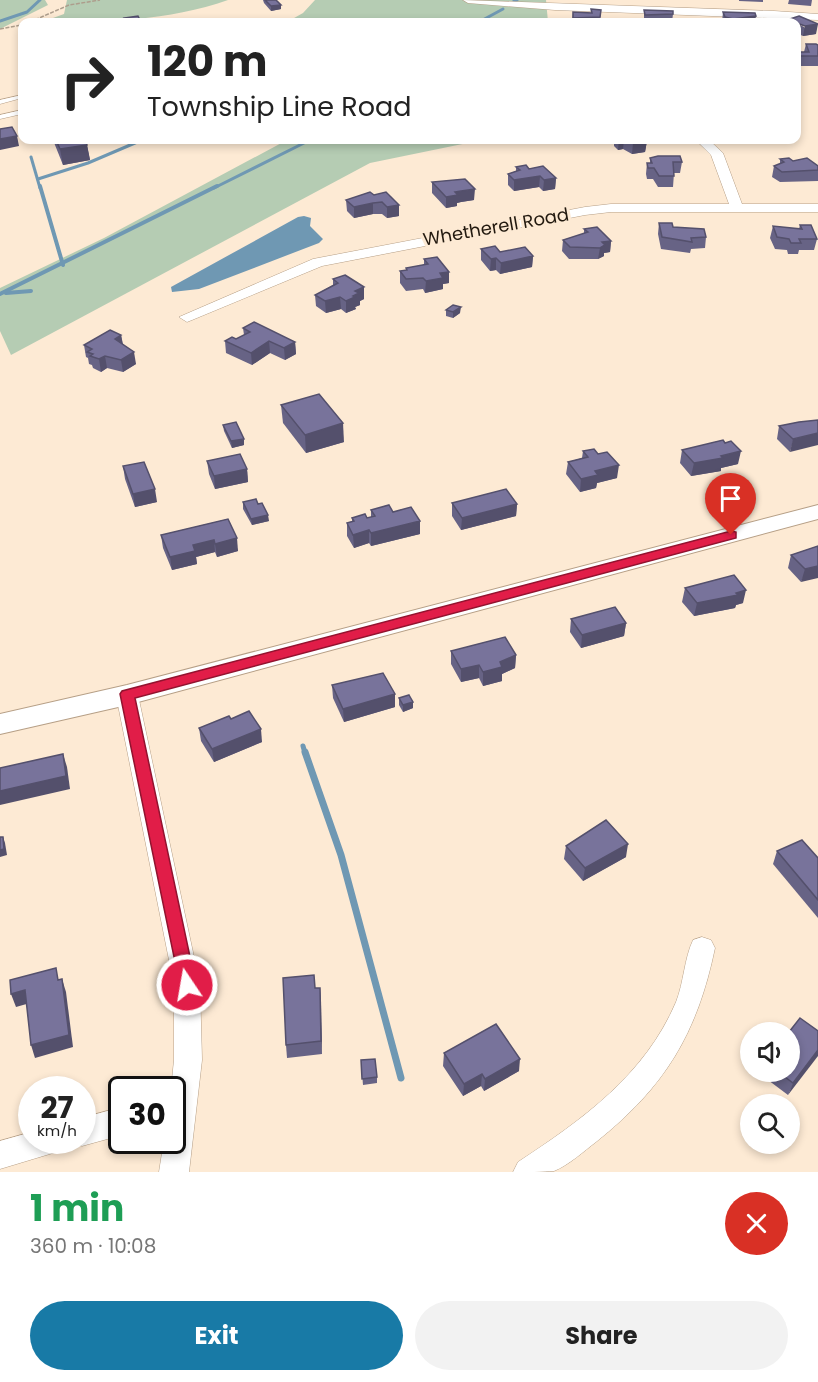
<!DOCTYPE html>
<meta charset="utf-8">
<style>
:root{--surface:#fff;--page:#f2f2f2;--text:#222;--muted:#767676;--accent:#187aa6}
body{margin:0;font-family:Poppins,sans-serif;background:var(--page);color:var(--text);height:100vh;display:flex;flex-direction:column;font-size:22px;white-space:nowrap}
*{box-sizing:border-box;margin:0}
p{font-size:20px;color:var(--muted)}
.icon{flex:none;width:33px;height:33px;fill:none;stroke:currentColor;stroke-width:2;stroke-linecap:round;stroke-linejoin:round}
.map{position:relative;height:1172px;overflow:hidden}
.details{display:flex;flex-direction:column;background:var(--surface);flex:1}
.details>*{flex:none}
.guide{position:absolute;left:18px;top:18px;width:783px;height:126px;border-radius:12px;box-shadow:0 3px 9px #0003;background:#fff;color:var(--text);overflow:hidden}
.tools{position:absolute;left:740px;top:1022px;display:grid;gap:12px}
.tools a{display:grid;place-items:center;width:60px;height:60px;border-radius:50%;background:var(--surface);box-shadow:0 3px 9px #0003;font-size:30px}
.speed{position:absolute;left:18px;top:1076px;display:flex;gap:12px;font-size:30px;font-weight:700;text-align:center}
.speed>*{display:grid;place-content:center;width:78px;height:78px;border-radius:50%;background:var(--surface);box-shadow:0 3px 9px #0003;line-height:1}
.speed small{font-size:15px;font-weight:400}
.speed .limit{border:3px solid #111;border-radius:9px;background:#fff;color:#111}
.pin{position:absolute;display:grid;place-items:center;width:51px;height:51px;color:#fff;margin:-62px -26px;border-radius:50% 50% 50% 0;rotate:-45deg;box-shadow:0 0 6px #0007}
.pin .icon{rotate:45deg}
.me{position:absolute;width:66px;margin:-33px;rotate:348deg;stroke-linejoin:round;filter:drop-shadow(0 0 4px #0008)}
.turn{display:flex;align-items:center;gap:21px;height:126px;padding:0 30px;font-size:27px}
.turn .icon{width:78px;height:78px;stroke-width:2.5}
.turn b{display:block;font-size:42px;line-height:51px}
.round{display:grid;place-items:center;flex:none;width:63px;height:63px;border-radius:32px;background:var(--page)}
.overview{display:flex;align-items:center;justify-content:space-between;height:102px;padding:0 30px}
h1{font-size:36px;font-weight:700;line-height:45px;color:#1e9e55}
.action{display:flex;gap:12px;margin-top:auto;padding:12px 30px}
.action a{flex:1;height:69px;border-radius:36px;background:var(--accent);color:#fff;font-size:24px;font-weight:700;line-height:69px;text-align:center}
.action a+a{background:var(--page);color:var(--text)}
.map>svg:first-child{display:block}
</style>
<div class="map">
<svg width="818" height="1172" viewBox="0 0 818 1172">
<rect width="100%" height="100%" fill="#fdead4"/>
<!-- green -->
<g fill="#b5ccb3">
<path d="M0,0H45L48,5L0,29Z"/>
<path d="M67,0H228C169,21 104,22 42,22L64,14Z"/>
<path d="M315,0H546L548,22H287L303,13Z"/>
<path d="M287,140H482L370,163L11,355L0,331V288L104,238Z"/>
</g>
<!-- water -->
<path fill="#6f98b3" d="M304,216L311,218L310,226L323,239L319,243L199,289L172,292L171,287L298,217Z"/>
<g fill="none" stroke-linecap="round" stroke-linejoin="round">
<!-- stream-far3 -->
<g stroke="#6f98b3" stroke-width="3">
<path d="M514,1L517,0"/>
<path d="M0,21L27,12L40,0"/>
<path d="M479,22L503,9"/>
<path d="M31,157L40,188"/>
<path d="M38,179L88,163L142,140"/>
<path d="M214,188L310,140"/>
</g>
<!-- stream-far2 -->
<g stroke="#6f98b3" stroke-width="4">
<path d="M40,186L63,265"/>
<path d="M6,293L31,291"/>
<path d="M0,294L217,186"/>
</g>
<!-- stream-far1 -->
<path stroke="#6f98b3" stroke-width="5" d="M303,746L305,753"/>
<!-- stream -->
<path stroke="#6f98b3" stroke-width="7" d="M305,752L341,855L401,1078"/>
<defs>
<g id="service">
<path d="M22,95V98L0,104V100Z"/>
<path d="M22,110V114L0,119V115Z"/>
</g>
<g id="minor">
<path d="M463,0L774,11L818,14V20L555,10L468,3Z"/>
<path d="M696,140H709L723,153L742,204H818V212H611L585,215L322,266L192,320L187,322L179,317L313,259L585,207L611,204H729L711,155Z"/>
<path d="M127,687L135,690L138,695L200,985L202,1060L189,1172H159L164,1140H172L171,1089L174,1060V985L116,695L119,690Z"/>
<path d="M702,937L711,940L715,948C697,1034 665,1087 596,1142C584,1151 569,1165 554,1171C544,1172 525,1172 513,1172L518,1162C582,1120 645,1075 676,1002C684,982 684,959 693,940Z"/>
<path d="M122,1107V1135L82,1146L72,1142L82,1140V1118Z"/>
<path d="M32,1132V1140H67L63,1150L0,1169V1141Z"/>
</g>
<path id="tertiary" d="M818,505V519L127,705L0,734V714L127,685Z"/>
</defs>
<!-- service casing -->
<use href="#service" stroke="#b69f86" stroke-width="1"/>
<!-- minor casing -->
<use href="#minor" stroke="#b69f86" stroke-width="1"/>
<!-- tertiary casing -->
<use href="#tertiary" stroke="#b69f86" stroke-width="2"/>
<!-- path -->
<g stroke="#ad9d8c" stroke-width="1.5" stroke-dasharray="4 1.5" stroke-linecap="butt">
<path d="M30,22L69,5L100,0"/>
<path d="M0,29L22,25"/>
</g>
<!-- service -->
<use href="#service" fill="#fff" fill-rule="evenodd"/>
<!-- minor -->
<use href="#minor" fill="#fff" fill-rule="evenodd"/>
<!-- tertiary -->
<use href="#tertiary" fill="#fff" fill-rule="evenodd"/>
</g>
<!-- wall -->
<g fill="#676385">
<path d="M263,0H276L281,5V9L271,11L264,3Z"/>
<path d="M739,0H763V2L739,1Z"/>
<path d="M789,0H812L811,6L788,4Z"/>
<path d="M591,9L601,10L600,22H572L573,12L591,13Z"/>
<path d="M644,10L673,14L672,22H644Z"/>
<path d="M723,12L755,22H722Z"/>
<path d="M790,19L816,34L803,36L796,33V22H790Z"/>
<path d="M806,44L818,45V66H796V52H804Z"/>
<path d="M53,140H85L87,145L90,160L63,165Z"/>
<path d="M613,140H646L647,141L645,152L632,154L623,149L618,150L614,146V140Z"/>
<path d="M650,158L682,162L680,173H674L673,187H658L653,179H647L646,174L647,163H650Z"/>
<path d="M780,159L818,166V181L780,182L772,177L774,166L780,164Z"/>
<path d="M516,167L529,169L556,178L555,189L543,191L539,187L514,191L508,185V174L516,171Z"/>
<path d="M432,182L474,200L461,202L457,203V206L446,208L432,193Z"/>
<path d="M374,195L399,205V216L387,218L382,214H373L354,218L347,211L346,200Z"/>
<path d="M659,223L706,237L705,248L691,249L690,253L661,249L658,234Z"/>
<path d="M800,225L817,239L814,250H799L798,254H788L787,250L775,249L770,238L773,226L799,229Z"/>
<path d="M584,229L611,241L610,252L604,253V256L598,259H569L562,251L563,240L584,234Z"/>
<path d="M481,249L533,256L532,267L500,274L496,270L490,271L481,260Z"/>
<path d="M424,259L449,272V283L443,284V289L425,293L423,289L406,291L400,283V271L406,270V268L424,265Z"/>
<path d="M333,279L364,287V299L360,301V305L355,307L356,309L346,313L341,309L326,313L316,306L315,295L333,285Z"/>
<path d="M446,310L460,313L453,318L446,316Z"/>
<path d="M243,328L295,342L296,354L285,360L270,353L252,365L226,353L225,341L236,339L244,335Z"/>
<path d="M121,335L123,344L136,364L123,372L107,368L101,372L93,368L92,365L89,364L88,358L86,357L84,345Z"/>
<path d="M281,405L344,442L306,453L283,423Z"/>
<path d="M799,422L790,452L777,439L779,426Z"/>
<path d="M223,425L244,445L232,448L224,431Z"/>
<path d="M682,450L738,464L721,468V471L691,476L680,463Z"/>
<path d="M583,451L617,478L597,483L596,488L580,492L566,474L568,462L582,458Z"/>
<path d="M207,461L247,469L248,482L215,489L209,474Z"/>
<path d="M123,466L157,502L135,507L125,479Z"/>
<path d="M243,502L258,504L269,521L252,525L243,509Z"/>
<path d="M452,503L517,504L516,516L461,530L452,516Z"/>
<path d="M371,510L393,512L420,534L371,546L369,543L354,548L347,536V523L352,522V518H367L371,517Z"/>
<path d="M228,519L238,551L217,557L215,552L196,557L197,564L172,570L163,548L161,535Z"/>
<path d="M818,546L801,582L788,568L791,555Z"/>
<path d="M685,588L743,603L736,605L735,608L694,616L682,602Z"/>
<path d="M571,619L626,623L624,636L581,648L570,632Z"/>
<path d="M451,651L516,655L515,668L502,674V681L483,686L479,678L461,682L451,664Z"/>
<path d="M332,685L395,694V707L344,722L333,698Z"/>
<path d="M399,698L413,708L403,712L399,705Z"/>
<path d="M231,719L262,742L214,762L201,741L199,728Z"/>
<path d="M566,846L626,857L583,881L564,859Z"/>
<path d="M777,851L818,858V918L773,864Z"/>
<path d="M316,988H320L322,1054L287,1058L286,1045Z"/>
<path d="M818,1031L788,1095L756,1071H789Z"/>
<path d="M444,1053L519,1071L484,1091L481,1086L463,1096L443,1066Z"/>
<path d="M361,1060L377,1077V1083L363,1085Z"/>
</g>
<!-- shaded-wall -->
<g fill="#54506c">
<path d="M281,5V9L271,11V6Z"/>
<path d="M756,16L755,22H733V19Z"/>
<path d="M818,24L816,34L803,36L805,26Z"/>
<path d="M17,136L19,146L0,150V139Z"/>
<path d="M619,140H624L623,149L618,150Z"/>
<path d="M647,141L645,152L632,154L633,143Z"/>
<path d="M87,145L90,160L63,165L60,149Z"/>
<path d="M540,176L539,187L514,191V180Z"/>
<path d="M556,178L555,189L543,191L544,180Z"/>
<path d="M475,189L474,200L461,202L457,203V206L446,208V197L455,192L461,191Z"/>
<path d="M373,203V214L354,218V207Z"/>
<path d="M399,205V216L387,218V207Z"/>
<path d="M611,241L610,252L604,253V256L598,259L600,248L602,242Z"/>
<path d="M533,256L532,267L500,274L501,263Z"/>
<path d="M496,258V270L490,271L491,259Z"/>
<path d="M449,272V283L443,284V289L425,293L426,281L440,273Z"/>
<path d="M364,287V299L360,301V305L355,307L356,309L346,313V301L355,291Z"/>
<path d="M340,297L341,309L326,313L325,301Z"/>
<path d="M461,307L460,313L453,318V312Z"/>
<path d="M121,335L123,347L115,339Z"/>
<path d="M269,341L270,353L252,365L251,353Z"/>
<path d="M295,342L296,354L285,360L284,348Z"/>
<path d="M134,352L136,364L123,372L121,360Z"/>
<path d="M105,356L107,368L101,372L99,359Z"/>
<path d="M343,423L344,442L306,453L305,435Z"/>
<path d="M818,433V445L790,452L793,439Z"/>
<path d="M244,439V445L232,448L231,441Z"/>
<path d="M741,451L738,464L721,468V471L691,476L694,463Z"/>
<path d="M619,465L617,478L597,483L596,488L580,492L581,479L595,471Z"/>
<path d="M247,469L248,482L215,489L214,476Z"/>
<path d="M155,489L157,502L135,507L133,494Z"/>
<path d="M517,504L516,516L461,530L462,518Z"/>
<path d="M268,515L269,521L252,525L251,519Z"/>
<path d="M420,521V534L371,546V533Z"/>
<path d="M369,530V543L354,548L353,535Z"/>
<path d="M237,538L238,551L217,557L215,544Z"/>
<path d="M214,540L215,552L196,557L197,564L172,570L170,557L193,545Z"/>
<path d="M818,566V578L801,582L805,569Z"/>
<path d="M746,590L743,603L736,605L735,608L694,616L697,603Z"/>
<path d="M626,623L624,636L581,648L582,635Z"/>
<path d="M516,655L515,668L502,674V681L483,686V672L500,662Z"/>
<path d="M479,665V678L461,682V669Z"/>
<path d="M395,694V707L344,722L343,709Z"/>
<path d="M413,702V708L403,712V705Z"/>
<path d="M261,729L262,742L214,762L212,749Z"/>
<path d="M63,754L67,767L70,789L0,805V791Z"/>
<path d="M3,837L5,843L7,855L0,857V850Z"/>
<path d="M628,844L626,857L583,881L585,868Z"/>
<path d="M62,979L66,992L73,1047L35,1058L31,1045Z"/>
<path d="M320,988L321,1000L322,1054L321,1041Z"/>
<path d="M25,990L30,1003L16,1007L11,994Z"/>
<path d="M818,1050V1056L788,1095L793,1083Z"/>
<path d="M520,1059L519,1071L484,1091L485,1079Z"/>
<path d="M482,1074L481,1086L463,1096L464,1084Z"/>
</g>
<!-- building -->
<g fill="#78739b" stroke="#54506c" stroke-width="1.5">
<path d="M265,0H276L281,5L271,6Z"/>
<path d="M591,9L601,10L600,17L573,18V12L592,13Z"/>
<path d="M644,10L673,11V14L645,15Z"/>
<path d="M723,12L755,13L756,16L733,19L725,17Z"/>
<path d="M138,16L141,22H127L124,18Z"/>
<path d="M799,16L818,24L805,26L791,21L794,20L790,19Z"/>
<path d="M806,44H816L818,45V56H798L796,52H809Z"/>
<path d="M12,127L17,136L0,139V129Z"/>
<path d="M56,140H85L87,145L60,149Z"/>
<path d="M627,140H646L647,141L633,143Z"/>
<path d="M658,156H680L682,162H673L674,176H659L654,168H648L647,163H652L650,158Z"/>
<path d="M789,158L793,161L807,158L818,166V170L782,172L774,166L784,162L780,159Z"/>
<path d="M526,165L529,169L543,166L556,178L544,180L540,176L514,180L508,174L520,170L516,167Z"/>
<path d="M465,179L475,189L461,191L455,192L458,195L446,197L432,182Z"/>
<path d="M370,192L374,195L386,192L399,205L387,207L382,202L373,203L354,207L346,200Z"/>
<path d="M659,223H672L673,227L704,229L706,237L691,238L692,242L662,237Z"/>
<path d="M800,225H811L817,239H799L801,243H791L789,239L777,237L773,226L802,229Z"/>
<path d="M597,227L611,241L602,242L605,245L600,248L570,247L563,240L588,232L584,229Z"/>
<path d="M495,246L500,252L525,247L533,256L501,263L496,258L491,259L481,249Z"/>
<path d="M437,257L449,272L440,273L443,278L426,281L423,278L406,279L400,271L407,270L406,268L428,264L424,259Z"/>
<path d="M345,275L364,287L355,291L359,293L353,296L355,297L346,301L340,297L325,301L315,295L338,283L333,279Z"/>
<path d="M453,305L461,307L453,312L446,310Z"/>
<path d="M254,322L295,342L284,348L269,341L251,353L225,341L232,337L236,339L250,332L243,328Z"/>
<path d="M110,330L121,335L115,339L134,352L121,360L105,356L99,359L90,356L93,354L87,352L92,349L84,345Z"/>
<path d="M319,394L343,423L305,435L281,405Z"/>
<path d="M818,420V433L793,439L779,426L799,422Z"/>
<path d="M236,422L244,439L231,441L223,425Z"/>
<path d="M723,440L725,443L731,441L741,451L721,456L723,458L694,463L682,450Z"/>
<path d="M594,449L598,454L607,452L619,465L595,471L598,475L581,479L568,462L588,457L583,451Z"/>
<path d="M240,454L247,469L214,476L207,461Z"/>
<path d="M144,462L155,489L133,494L123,466Z"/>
<path d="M506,489L517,504L462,518L452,503Z"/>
<path d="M256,499L258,504L262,503L268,515L251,519L243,502Z"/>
<path d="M389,505L393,512L411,507L420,521L371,533L369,530L353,535L347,523L354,521L352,518L365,514L367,518L375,516L371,510Z"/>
<path d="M228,519L237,538L215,544L214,540L193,545L195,551L170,557L161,535Z"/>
<path d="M818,546V566L805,569L791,555Z"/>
<path d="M734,575L746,590L736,593L738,595L697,603L685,588Z"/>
<path d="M615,607L626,623L582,635L571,619Z"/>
<path d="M505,637L516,655L500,662L502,667L483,672L479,665L461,669L451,651Z"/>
<path d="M383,673L395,694L343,709L332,685Z"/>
<path d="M409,695L413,702L403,705L399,698Z"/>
<path d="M249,711L261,729L212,749L199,728L229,716L231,719Z"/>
<path d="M63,754L66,776L0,791V768Z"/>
<path d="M606,820L628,844L585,868L566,846Z"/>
<path d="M0,837H3L4,849L0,850Z"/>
<path d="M802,840L818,858V900L777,851Z"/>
<path d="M56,968L58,980L62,979L69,1035L31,1045L25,990L11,994L10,980Z"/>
<path d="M314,975L315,988H320L321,1041L286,1045L283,978Z"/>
<path d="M800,1018L818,1031V1050L793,1083L777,1071H789V1032Z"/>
<path d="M496,1024L520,1059L485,1079L482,1074L464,1084L444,1053Z"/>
<path d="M783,1028L789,1032H780Z"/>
<path d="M375,1059L377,1077L362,1079L361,1060Z"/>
</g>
<!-- route -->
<path fill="#e11d48" stroke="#92132f" stroke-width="1.5" d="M731,531L736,532V538L135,698L196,985L194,991L187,993L181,991L120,694L122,691Z"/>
<g text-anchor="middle" stroke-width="6" stroke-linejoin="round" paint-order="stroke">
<!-- far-street labels -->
<g font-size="18" fill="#22190f" stroke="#fdead4">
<text transform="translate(496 227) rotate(-10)" y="6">Whetherell Road</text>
</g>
</g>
</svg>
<div class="tools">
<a><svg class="icon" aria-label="sound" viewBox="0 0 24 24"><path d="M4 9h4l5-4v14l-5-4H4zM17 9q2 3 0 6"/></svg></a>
<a><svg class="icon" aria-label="search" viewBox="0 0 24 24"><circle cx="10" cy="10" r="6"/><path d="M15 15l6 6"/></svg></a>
</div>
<div class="speed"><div>27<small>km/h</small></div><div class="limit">30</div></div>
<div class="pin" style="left:731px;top:535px;background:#d93025"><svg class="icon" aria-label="arrive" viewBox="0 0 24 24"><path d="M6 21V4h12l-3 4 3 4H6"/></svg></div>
<svg class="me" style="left:187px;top:985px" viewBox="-20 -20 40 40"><circle r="17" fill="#e11d48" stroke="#fff" stroke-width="3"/><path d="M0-11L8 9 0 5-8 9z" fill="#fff"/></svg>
<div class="guide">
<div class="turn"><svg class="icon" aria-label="right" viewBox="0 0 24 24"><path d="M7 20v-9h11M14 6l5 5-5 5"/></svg><div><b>120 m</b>Township Line Road</div></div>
</div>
</div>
<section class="details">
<div class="overview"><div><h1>1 min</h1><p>360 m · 10:08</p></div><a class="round" style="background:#d93025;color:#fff"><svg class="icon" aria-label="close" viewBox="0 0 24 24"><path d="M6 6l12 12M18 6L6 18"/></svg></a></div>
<div class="action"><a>Exit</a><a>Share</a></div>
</section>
